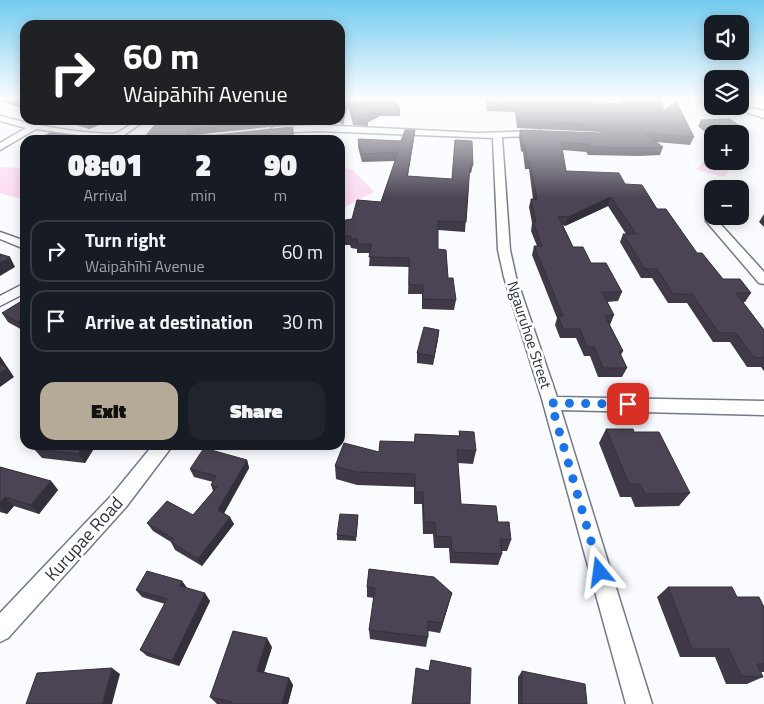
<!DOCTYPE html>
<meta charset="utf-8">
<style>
:root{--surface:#171b24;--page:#20242c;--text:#f1f3f6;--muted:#9ea1a6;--line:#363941;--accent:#b5aa97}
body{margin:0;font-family:"Titillium Web",sans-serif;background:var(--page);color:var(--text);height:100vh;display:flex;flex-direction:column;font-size:19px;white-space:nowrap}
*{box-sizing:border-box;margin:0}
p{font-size:16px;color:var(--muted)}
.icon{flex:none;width:28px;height:28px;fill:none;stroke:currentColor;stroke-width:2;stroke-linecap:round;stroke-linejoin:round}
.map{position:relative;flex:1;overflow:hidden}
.panel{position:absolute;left:20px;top:135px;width:325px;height:315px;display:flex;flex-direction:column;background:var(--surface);border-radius:15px;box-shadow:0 2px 12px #0003}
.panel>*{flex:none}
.guide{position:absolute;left:20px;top:20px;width:325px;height:105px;border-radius:15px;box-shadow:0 2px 12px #0003;background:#202124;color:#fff;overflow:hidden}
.tools{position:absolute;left:704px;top:15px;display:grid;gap:10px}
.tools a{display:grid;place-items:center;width:45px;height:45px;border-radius:10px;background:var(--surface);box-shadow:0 2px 12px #0003;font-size:25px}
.pin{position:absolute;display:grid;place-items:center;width:42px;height:42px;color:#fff;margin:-21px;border-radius:10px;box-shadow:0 2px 8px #0006}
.me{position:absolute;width:55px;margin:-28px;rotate:344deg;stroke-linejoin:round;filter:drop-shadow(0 0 4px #0008)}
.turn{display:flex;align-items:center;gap:18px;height:105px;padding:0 20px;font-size:22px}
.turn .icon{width:65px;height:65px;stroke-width:2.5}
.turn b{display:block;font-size:35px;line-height:42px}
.eta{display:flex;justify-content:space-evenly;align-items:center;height:85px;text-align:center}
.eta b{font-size:30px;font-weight:800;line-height:35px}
.primary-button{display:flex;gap:10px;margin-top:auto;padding:10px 20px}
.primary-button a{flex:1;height:58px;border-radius:15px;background:var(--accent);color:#111;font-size:20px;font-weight:800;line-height:58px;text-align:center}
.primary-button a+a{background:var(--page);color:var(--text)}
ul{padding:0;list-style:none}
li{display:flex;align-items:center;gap:15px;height:62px;margin:0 10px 8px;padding:0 10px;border:2px solid var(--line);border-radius:15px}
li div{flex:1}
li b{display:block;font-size:19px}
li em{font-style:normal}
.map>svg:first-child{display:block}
</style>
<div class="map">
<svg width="764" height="704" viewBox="0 0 764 704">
<rect width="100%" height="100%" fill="#f9fbff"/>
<!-- green -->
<g fill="#fbdcf1">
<path d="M712,154V161H738L723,177L696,169Z"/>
<path d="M340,166L353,170L374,192L345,207L340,205Z"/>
<path d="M0,167L25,168V200L0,193Z"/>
</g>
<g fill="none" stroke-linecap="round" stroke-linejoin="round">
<defs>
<g id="street">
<path d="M0,116C34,125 76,133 111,134C122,134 131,120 146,120L124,135L144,140H115L36,129L0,150V143L26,128L0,121Z"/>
<path d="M319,125L479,133L541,131V135L538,136L502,137L510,250L516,277L557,397L764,401V415L561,410L652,704H626L542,399L504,277L498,250L493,138L319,131L274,133L270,130L274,127Z"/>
<path d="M710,216L714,217L764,272V284L759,283L706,221V217Z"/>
<path d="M0,232L25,241V249L0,239Z"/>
<path d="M25,283V293L0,306V296Z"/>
<path d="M153,445H173L126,507L8,638L0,642V613L112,495Z"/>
</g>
<g id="secondary">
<path d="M700,99H712V104L701,101Z"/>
<path d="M740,105L764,111V118L727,106Z"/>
</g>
</defs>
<!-- street casing -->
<use href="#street" stroke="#747a8b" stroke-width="3"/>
<!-- secondary casing -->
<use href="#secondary" stroke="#747a8b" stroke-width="3"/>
<!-- street -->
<use href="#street" fill="#fff" fill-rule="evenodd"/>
<!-- secondary -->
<use href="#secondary" fill="#fff" fill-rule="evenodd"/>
</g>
<!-- wall -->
<g fill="#403a48">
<path d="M0,99H25V109L0,101Z"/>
<path d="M340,99H395L400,109V116H380L368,122V126L353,125L348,104L343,125L335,120H340Z"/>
<path d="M485,99H588L594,102L621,104L622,101L664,111L694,137L690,145L656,142L663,147L660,155L639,156L588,155L586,152L562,150L566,171L625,184L657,209L697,253L723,279L751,293L745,302H743L764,330V371L761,367H747L730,342H713L687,303H668L652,278H641L620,242L623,234H626L608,206L565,226L563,225L573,247L622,292L618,301L607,302L614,315L610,325H609L623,351L621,355L627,368L622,377H598L590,356H584L576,338H560L555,325L557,318L532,255L534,246H537L531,231L532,223L529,207L531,199H533L529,169H525L523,152L521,151L519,137L520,130L600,133L601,132L517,128L515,112L487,111Z"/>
<path d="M63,120H112L89,129L63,121Z"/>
<path d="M701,120L749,133L745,140H740V134H712V138L698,126Z"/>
<path d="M414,138L408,176L452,179L455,140L473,165L471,173H469L465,232L438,230V249L456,300L454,310L422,309V294H408L409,267L369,266L370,253H357V249L351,248L350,245H340V221L352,219L381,202L395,161L362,162L358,147V139L401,141Z"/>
<path d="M25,146V155L21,148Z"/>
<path d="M764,214V227L759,222Z"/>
<path d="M25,299L24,331L8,322L2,313Z"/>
<path d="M439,330L438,339L433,365L417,363V353Z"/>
<path d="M606,429L634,432L690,493L679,506L635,507L631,497H620L599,443Z"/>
<path d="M459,431L476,451L473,464L458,463L461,504L498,522L511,540L507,551H502V554L498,565L450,563L449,548H434L433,534H423L422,504H414V487L357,485L336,479L335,466L379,452L414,442L415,434L459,436Z"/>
<path d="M96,445L85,463L42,458L34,449Z"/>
<path d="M247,460L249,468L224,513L234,524L202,566L175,550L171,542L153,531L147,523L193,515L213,491L211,485L213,482L194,477L190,469Z"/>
<path d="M0,467L51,481L58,490L39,514L14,506L7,514L0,512Z"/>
<path d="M358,519L356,541L337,540V535Z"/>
<path d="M369,569L449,603L440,633L428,631V637L426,647L370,639L369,630L374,598L367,597V587Z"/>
<path d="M182,581L187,588L210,601L179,666L147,656L140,650L165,604L142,597L136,590Z"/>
<path d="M668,587L737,597L764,607V672H761L763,677L747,684H726L715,657H680L657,597Z"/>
<path d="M272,647L264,672L289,678L293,685L288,704H217L210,697Z"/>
<path d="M522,671L587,704H518V677Z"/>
</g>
<!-- shaded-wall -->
<g fill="#34303b">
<path d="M348,99V104L343,125V118Z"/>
<path d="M380,109V116L368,122L367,115Z"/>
<path d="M93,120H112L89,129L86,123Z"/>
<path d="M267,120H300L298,124L193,135L188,138L186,131L191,128Z"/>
<path d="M293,127L294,134L291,140H272Z"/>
<path d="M415,130L414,138L406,185L407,176Z"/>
<path d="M611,197L608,206L565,226L568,217Z"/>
<path d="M10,257L15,267L0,276V263Z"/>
<path d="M25,317V330L24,331L18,322Z"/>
<path d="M439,330L438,339L433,365L434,356Z"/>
<path d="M0,356L14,377L0,387Z"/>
<path d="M84,445H96L85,463L78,454Z"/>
<path d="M247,460L249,468L222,517L218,510Z"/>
<path d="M51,481L58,490L39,514L31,505Z"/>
<path d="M5,497L14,506L7,514L0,507V503Z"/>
<path d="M230,517L234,524L202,566L198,559Z"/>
<path d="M182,581L187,588L180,586Z"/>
<path d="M205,593L210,601L179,666L172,661Z"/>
<path d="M452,593L440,633L442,623Z"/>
<path d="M267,638L272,647L262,679L257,671Z"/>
<path d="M112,668L120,674L112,704H102Z"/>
<path d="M289,678L293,685L288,704H282Z"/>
</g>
<!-- building -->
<g fill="#4b4454" stroke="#34303b">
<path d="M12,99H25V103Z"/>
<path d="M340,99H348L343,118L340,116Z"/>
<path d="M348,99H395L400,109H380L367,115L368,119H353Z"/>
<path d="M487,99H588L594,102L624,104L622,101L624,99H661L664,111L676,101L694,137L644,133L663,147L642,148L590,147L588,144L561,142L566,171L619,173L625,184L642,185L657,209H666L697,253H702L723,279H740L751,293H736L764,330V358L753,357L736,333H719L692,294H673L657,269H645L623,234H636L611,197L568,217L558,216L573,247H583L591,263H606L622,292H602L614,315L605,316L623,351H619L627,368H603L594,347H587L580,329H563L558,316H563L534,246H542L533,222H536L531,199H537L530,162L527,161L525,144H522L520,130L600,133L606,128L603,125L519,120L516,105L488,104Z"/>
<path d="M730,119L749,133H718L701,120Z"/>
<path d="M78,120H93L86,123Z"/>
<path d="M159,120H267L191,128L186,131L187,135H215L293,127L288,138L272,140H142Z"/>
<path d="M405,130H415L407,176L452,179L455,140L472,141L473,165H470L466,222L438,221V249L446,250L448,278H453L456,300L423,299V285H409V258L369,257L371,244H357L358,239H350L351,236H340V221L352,219L357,200L381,202L398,152L362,154L358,139L401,141Z"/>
<path d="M50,133L74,136L70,138L85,140H36Z"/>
<path d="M0,254L10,257L0,263Z"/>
<path d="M25,299V317L18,322L2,313Z"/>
<path d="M424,327L439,330L434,356L417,353Z"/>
<path d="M0,364L7,368L0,373Z"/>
<path d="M606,429H633L634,432H659L690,493L645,494L640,484H629Z"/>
<path d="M459,431L474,432L476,451L457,450L461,504L496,506L498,522H509L511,540L500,539L502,554L452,552L451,537L436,536L435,522H424L423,492H415V474L356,472L335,466L344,443L379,452L380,441L415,442V434L460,436Z"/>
<path d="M37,445H84L78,454L34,449Z"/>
<path d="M204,448L247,460L218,510L230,517L198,559L171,542L174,539L147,523L167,501L193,515L217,487L211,485L216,476L190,469Z"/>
<path d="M0,467L51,481L31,505L5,497L0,503Z"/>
<path d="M340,514L358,515L356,537L337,535Z"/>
<path d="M369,569L434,577L452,593L442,623L428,621V637L369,630L375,588L367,587Z"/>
<path d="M147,571L182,581L180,586L205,593L172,661L140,650L167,599L136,590Z"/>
<path d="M668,587H732L737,597H759L764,607V664H757L763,677L741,676L729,649H692Z"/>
<path d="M233,631L267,638L257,671L289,678L282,704H231L232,702L210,697Z"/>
<path d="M431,660L471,668L470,704H412L416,668L429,671Z"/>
<path d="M112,668L102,704H26L37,673Z"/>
<path d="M522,671L585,684L587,704H522Z"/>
</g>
<!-- sky -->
<linearGradient id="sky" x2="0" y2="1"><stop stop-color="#73cbf0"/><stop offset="0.5" stop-color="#fcfdff"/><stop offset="1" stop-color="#fcfdff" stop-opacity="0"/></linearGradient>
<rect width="764" height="198" fill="url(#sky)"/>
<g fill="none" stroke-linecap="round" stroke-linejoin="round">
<!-- route -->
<path stroke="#1a73e8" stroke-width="9" stroke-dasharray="0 16.2" d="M600,572L551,403L628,404"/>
</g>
<g text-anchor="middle" stroke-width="5" stroke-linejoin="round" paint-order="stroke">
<!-- street labels -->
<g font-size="15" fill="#2e3038" stroke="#fff">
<text transform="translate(529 335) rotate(72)" y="5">Ngauruhoe Street</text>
</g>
<!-- near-street labels -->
<g font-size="18" fill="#2e3038" stroke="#fff">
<text transform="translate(84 539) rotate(-48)" y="6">Kurupae Road</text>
</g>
</g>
</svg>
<div class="tools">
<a><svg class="icon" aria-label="sound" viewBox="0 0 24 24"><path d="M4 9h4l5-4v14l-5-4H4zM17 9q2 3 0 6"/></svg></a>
<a><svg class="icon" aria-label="layers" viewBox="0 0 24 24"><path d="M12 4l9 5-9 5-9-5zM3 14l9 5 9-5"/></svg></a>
<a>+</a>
<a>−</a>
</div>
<div class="pin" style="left:628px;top:404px;background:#d93025"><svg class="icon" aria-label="arrive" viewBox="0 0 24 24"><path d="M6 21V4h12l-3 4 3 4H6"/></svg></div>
<svg class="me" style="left:600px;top:572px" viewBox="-20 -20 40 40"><path d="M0-17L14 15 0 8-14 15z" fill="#1a73e8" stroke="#fff" stroke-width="4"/></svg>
<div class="guide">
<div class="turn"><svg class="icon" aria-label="right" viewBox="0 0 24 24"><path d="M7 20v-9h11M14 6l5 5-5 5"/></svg><div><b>60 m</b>Waipāhīhī Avenue</div></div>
</div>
<section class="panel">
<div class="eta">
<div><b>08:01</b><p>Arrival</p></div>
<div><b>2</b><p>min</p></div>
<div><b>90</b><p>m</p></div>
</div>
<ul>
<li><svg class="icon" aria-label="right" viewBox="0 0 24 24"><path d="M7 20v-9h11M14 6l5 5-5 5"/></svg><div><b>Turn right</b><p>Waipāhīhī Avenue</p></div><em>60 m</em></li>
<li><svg class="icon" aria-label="arrive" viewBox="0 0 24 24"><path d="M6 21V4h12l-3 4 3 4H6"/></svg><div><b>Arrive at destination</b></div><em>30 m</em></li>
</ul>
<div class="primary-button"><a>Exit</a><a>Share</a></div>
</section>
</div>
